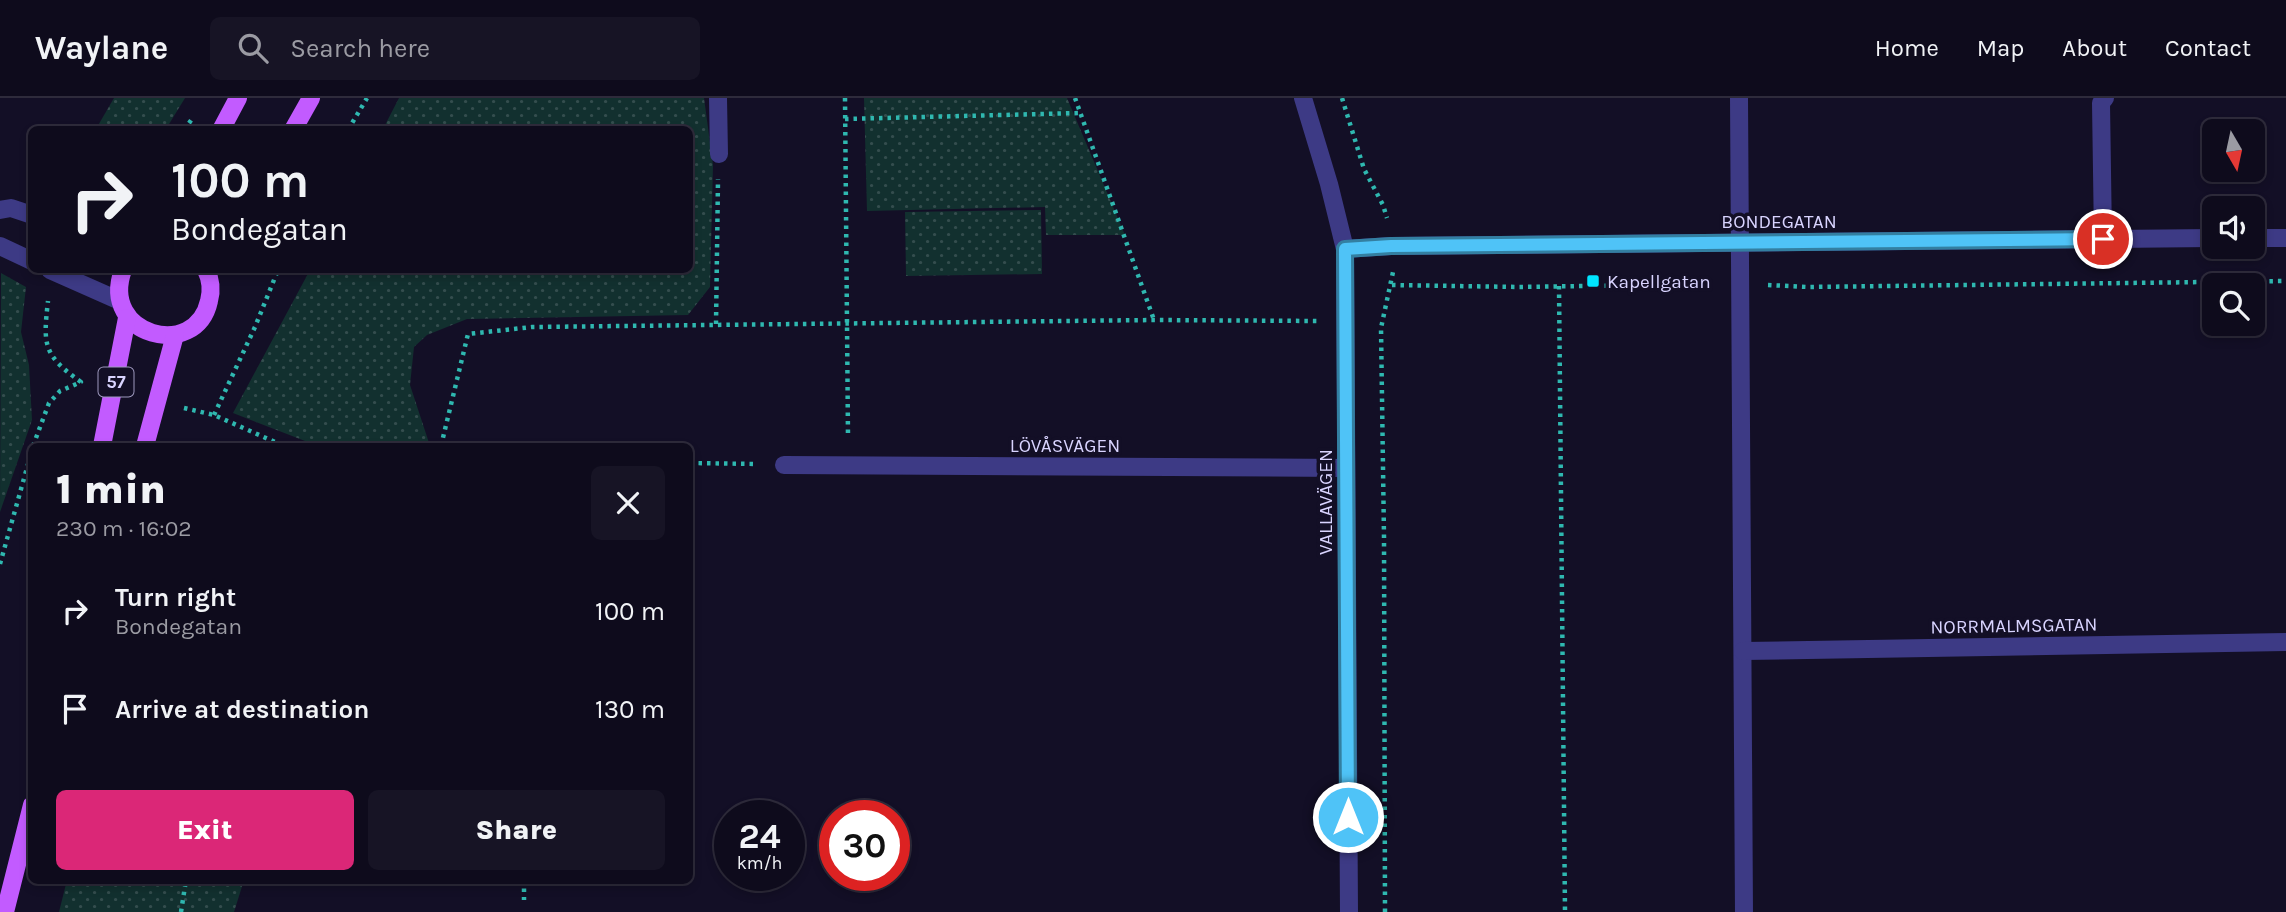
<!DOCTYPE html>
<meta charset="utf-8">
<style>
:root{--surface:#0e0b1c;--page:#171425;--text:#f1f3f6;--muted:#9b9ba3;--line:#2e2b3b;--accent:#db2777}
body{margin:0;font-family:Karla,sans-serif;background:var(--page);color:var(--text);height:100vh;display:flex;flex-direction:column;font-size:26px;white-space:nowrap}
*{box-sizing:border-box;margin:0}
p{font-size:23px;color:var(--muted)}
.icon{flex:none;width:38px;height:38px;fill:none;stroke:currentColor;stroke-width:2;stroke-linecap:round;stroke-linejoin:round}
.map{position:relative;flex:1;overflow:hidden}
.sheet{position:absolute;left:28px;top:345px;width:665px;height:441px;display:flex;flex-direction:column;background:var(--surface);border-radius:10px;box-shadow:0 4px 10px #0003,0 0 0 2px var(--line)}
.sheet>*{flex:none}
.hud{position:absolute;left:28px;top:28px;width:665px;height:147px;border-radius:10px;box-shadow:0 4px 10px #0003,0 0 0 2px var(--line);background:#0e0b1c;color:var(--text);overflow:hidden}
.needle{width:46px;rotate:171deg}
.buttons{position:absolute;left:2202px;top:21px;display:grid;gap:14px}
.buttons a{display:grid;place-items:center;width:63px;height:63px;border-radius:10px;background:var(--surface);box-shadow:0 4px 10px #0003,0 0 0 2px var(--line);font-size:35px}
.speed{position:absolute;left:714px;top:702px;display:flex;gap:14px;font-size:35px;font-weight:700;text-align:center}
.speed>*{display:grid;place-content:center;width:91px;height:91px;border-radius:50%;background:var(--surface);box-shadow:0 4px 10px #0003,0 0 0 2px var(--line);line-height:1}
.speed small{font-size:18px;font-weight:400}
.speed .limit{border:10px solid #d22;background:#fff;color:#111}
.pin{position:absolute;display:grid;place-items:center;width:60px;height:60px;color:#fff;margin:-30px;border:4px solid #fff;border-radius:50%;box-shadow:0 2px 7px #0007}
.me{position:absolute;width:77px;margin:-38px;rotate:0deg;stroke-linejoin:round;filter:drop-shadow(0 0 5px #0008)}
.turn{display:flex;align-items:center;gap:24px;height:147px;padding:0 28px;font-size:32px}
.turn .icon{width:91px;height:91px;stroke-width:2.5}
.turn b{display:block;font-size:49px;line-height:60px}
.round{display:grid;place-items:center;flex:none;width:74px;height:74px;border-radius:10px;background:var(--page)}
.headline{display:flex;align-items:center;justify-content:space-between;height:119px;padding:0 28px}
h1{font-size:42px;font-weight:800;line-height:52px}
.action{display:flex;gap:14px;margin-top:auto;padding:14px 28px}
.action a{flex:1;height:80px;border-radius:10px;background:var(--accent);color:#fff;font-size:28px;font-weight:800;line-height:80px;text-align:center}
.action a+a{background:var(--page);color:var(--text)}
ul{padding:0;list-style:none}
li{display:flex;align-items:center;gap:21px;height:98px;padding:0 28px}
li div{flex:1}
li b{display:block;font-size:26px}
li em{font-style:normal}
header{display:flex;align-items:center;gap:42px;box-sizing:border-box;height:98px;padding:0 35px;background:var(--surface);border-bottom:2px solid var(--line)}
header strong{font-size:33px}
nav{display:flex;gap:38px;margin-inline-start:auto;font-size:24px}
.search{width:490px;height:63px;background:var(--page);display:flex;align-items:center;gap:18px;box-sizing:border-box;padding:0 24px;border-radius:10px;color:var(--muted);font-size:26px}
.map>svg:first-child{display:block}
</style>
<header>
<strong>Waylane</strong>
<div class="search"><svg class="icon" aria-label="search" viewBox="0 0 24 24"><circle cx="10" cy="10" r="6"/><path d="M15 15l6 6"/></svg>Search here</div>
<nav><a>Home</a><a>Map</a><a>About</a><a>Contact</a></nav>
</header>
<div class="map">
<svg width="2286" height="814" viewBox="0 0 2286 814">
<defs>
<pattern id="grass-dots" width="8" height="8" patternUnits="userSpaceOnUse" patternTransform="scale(1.75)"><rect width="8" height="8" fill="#12302f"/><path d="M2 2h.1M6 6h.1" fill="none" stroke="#344d4e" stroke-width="1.8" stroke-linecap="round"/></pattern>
</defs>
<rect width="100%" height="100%" fill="#130f26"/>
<!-- grass -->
<g fill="url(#grass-dots)">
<path d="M114,0H185L166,31H96Z"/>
<path d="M399,0H704L713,67L710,189L688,217L467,221L427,237L414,249L410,287L430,348H318L233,315L310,172H690V32L383,31Z"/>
<path d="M864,0H1067L1125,137H1046L1045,109L867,113Z"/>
<path d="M1041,112L1042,176L906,178L905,114Z"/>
<path d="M1,175L26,189L21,234L29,267L32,322L0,414Z"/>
<path d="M67,782H244L234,814H59Z"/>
</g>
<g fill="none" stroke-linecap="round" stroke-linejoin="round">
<!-- path -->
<g stroke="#2fb8b0" stroke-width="4.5" stroke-dasharray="3.5 5" stroke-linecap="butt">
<path d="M845,0L848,339"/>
<path d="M1075,0L1154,222"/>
<path d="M1342,0L1364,71L1383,107L1387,120"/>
<path d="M845,21L1080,15"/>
<path d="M184,32L192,21"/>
<path d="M348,32L367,0"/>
<path d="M1392,187L1519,189L1713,186"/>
<path d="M1768,187L1808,189L2286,183"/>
<path d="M1559,188L1565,814"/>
<path d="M716,226L718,81"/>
<path d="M184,310L214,317L284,348"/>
<path d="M214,317L255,229L278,172"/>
<path d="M33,348L49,305L60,293L81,284C43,257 43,247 48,203"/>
<path d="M441,348L468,236L532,229L1154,222L1319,223"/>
<path d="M690,365L758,366"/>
<path d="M0,466L32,352"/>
<path d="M524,782V802"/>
<path d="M181,814L186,782"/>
<path d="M1385,814L1384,439L1381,230L1393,174"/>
</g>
<!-- minor -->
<g stroke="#3d3a85" stroke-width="18">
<path d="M718,0L719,56"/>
<path d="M1303,0L1329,86L1345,151L1349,814"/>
<path d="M1739,0L1744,814"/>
<path d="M0,112L11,110L32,117"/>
<path d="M2252,140H2286"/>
<path d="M2103,141L2101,5L2105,0"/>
<path d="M0,148L32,163"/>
<path d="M1345,151L1391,148L2214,140"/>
<path d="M50,172L120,203"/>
<path d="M784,367L1346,370"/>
<path d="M1743,553L2286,544"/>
</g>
<!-- major -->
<g stroke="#c25bff" stroke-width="18">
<path d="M221,32L238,0"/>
<path d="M293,32L311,0"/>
<path d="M123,172C99,238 196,263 209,203C212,192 211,182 206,172"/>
<path d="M102,348L127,220"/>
<path d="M145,348L175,237"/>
<path d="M5,814L32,707"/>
</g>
</g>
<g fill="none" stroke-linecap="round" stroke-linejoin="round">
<defs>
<path id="route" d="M1348,719L1345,151L1391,148L2103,141"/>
</defs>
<!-- route casing -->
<use href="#route" stroke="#337fa1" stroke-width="18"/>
<!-- route -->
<use href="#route" stroke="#4fc3f7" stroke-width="12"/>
</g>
<!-- markers -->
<rect fill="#00e5ff" stroke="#130f26" stroke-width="2.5" x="1586" y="176" width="14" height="14" rx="3.5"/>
<g text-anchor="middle" stroke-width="7" stroke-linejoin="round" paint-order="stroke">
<!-- shield labels -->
<rect fill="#130f26" stroke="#9e99be" stroke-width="2" x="98.5" y="269.5" width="35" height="29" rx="5"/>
<g font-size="18" font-weight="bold" fill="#d9d4ff">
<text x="116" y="290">57</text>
</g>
<!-- street labels -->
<g font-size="19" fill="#d9d4ff" stroke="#130f26">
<text x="1779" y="130">BONDEGATAN</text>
<text x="1065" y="354">LÖVÅSVÄGEN</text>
<text transform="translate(1325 404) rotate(-90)" y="7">VALLAVÄGEN</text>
<text transform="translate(2014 527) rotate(-1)" y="7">NORRMALMSGATAN</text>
</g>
<!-- poi labels -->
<g font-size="19" fill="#d9d4ff" stroke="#130f26" text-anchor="start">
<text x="1607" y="190">Kapellgatan</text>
</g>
</g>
</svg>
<div class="buttons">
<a><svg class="needle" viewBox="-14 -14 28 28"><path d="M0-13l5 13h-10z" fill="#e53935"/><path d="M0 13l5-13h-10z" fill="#9b9ba3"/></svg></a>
<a><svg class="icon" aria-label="sound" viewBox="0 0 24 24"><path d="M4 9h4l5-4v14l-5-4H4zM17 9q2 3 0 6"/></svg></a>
<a><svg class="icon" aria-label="search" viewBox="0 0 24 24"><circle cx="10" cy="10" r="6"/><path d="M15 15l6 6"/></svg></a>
</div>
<div class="speed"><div>24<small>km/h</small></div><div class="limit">30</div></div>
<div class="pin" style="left:2103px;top:141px;background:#d93025"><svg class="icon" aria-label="arrive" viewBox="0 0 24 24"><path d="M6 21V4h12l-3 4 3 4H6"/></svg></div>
<svg class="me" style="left:1348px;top:719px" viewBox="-20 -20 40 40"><circle r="17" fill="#4fc3f7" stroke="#fff" stroke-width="3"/><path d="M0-11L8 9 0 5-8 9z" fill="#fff"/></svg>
<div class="hud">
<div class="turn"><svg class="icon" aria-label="right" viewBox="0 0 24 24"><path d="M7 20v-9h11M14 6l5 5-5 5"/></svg><div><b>100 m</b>Bondegatan</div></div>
</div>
<section class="sheet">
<div class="headline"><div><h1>1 min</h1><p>230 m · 16:02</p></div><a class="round"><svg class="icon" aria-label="close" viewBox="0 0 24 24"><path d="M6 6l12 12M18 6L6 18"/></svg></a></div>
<ul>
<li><svg class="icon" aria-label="right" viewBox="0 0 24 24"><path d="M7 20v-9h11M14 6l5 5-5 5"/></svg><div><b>Turn right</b><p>Bondegatan</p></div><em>100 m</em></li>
<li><svg class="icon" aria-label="arrive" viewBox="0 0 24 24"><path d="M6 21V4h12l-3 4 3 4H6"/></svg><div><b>Arrive at destination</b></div><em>130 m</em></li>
</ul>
<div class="action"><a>Exit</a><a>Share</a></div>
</section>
</div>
